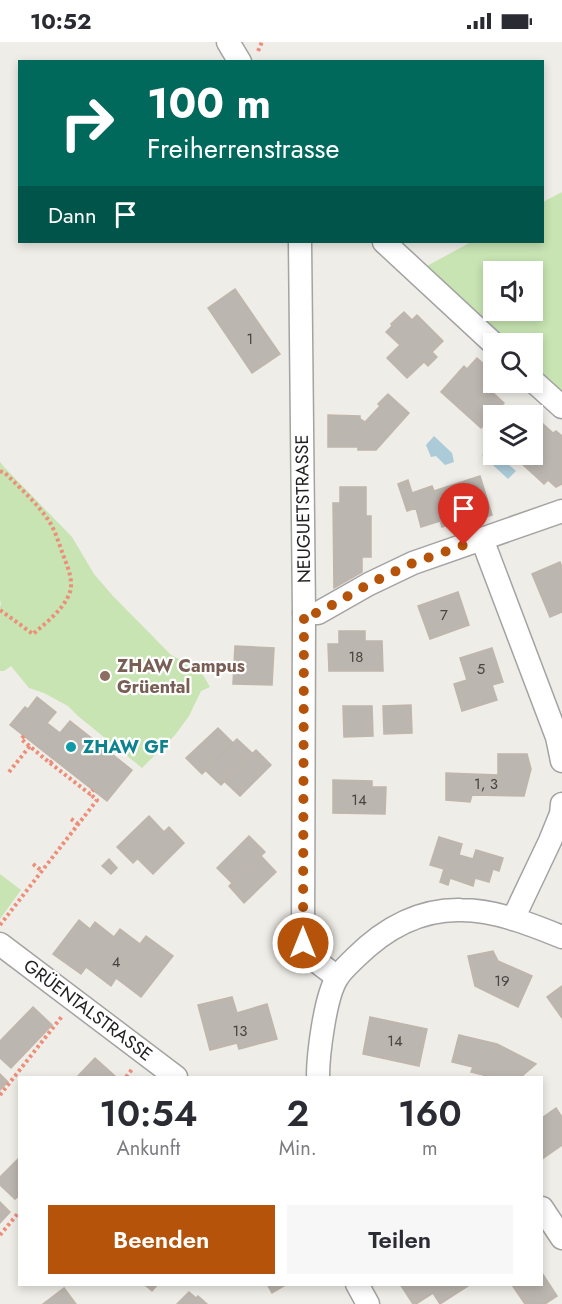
<!DOCTYPE html>
<html lang="de">
<meta charset="utf-8">
<style>
:root{--surface:#fff;--page:#f7f7f7;--text:#2b2b33;--muted:#7c7c81;--accent:#b45309}
body{margin:0;font-family:Jost,sans-serif;background:var(--page);color:var(--text);height:100vh;display:flex;flex-direction:column;font-size:22px;white-space:nowrap}
*{box-sizing:border-box;margin:0}
p{font-size:20px;color:var(--muted)}
.icon{flex:none;width:33px;height:33px;fill:none;stroke:currentColor;stroke-width:2;stroke-linecap:round;stroke-linejoin:round}
.map{position:relative;flex:1;overflow:hidden}
.details{position:absolute;left:18px;top:1034px;width:525px;height:210px;display:flex;flex-direction:column;background:var(--surface);border-radius:0px;box-shadow:0 3px 9px #0003}
.details>*{flex:none}
.banner{position:absolute;left:18px;top:18px;width:526px;height:183px;border-radius:0px;box-shadow:0 3px 9px #0003;background:#00695c;color:#fff;overflow:hidden}
.tools{position:absolute;left:483px;top:219px;display:grid;gap:12px}
.tools a{display:grid;place-items:center;width:60px;height:60px;border-radius:0px;background:var(--surface);box-shadow:0 3px 9px #0003;font-size:30px}
.pin{position:absolute;display:grid;place-items:center;width:51px;height:51px;color:#fff;margin:-62px -26px;border-radius:50% 50% 50% 0;rotate:-45deg;box-shadow:0 0 6px #0007}
.pin .icon{rotate:45deg}
.me{position:absolute;width:66px;margin:-33px;rotate:0deg;stroke-linejoin:round;filter:drop-shadow(0 0 4px #0008)}
.turn{display:flex;align-items:center;gap:21px;height:126px;padding:0 30px;font-size:27px}
.turn .icon{width:78px;height:78px;stroke-width:2.5}
.turn b{display:block;font-size:42px;line-height:51px}
.then{display:flex;align-items:center;height:57px;padding:0 30px;background:#0003;gap:12px;font-size:22px}
.eta{display:flex;justify-content:space-evenly;align-items:center;height:102px;text-align:center}
.eta b{font-size:36px;font-weight:600;line-height:42px}
.action{display:flex;gap:12px;margin-top:auto;padding:12px 30px}
.action a{flex:1;height:69px;border-radius:0px;background:var(--accent);color:#fff;font-size:24px;font-weight:600;line-height:69px;text-align:center}
.action a+a{background:var(--page);color:var(--text)}
.status{display:flex;justify-content:space-between;align-items:center;height:42px;padding:0 30px;background:var(--surface);direction:ltr}
.status svg{height:16px;fill:currentColor}
.map>svg:first-child{display:block}
</style>
<div class="status"><b>10:52</b><svg viewBox="0 0 49 12"><path d="M0 12V9h3v3zM5 12V6h3v6zM10 12V3h3v9zM15 12V0h3v12zM26 1h20v11H26zM47 4h2v5h-2z"/></svg></div>
<div class="map">
<svg width="562" height="1262" viewBox="0 0 562 1262">
<rect width="100%" height="100%" fill="#efede7"/>
<!-- grass -->
<g fill="#c7e4b2" fill-rule="evenodd">
<path d="M562,150V350L533,322L532,302L510,301L427,224L471,200H543V160ZM494,230H532V268H494Z"/>
<path d="M0,420L5,426L72,495L94,532L112,553L171,613L200,628L210,645L201,649L189,674L175,693L142,726L78,674L68,664L44,651L29,646L11,624L4,629H0V564L1,563L0,557Z"/>
<path d="M0,832L21,848L0,877Z"/>
</g>
<!-- water -->
<g fill="#abcbd8">
<path d="M434,394L452,411L454,420L445,423L436,414L431,415L426,403Z"/>
<path d="M490,405L493,408L494,412L498,413L516,429L508,437L482,413Z"/>
</g>
<!-- building -->
<g fill="#bcb6b0" stroke="#bfb5aa" stroke-width="1.5">
<path d="M235,247L280,312L252,331L208,266Z"/>
<path d="M404,270L412,278L417,273L443,299L432,310L437,315L428,324L424,320L407,336L387,316L400,303L386,290L392,284L391,282Z"/>
<path d="M477,316L494,331V340H495L489,347L504,361L481,386L441,350L464,324L467,327Z"/>
<path d="M388,352L409,371L376,408H358V405H328V373L360,374V377L365,380L380,364L378,362Z"/>
<path d="M542,381L553,391L556,389L562,394V442L556,445L548,438L544,442L521,421L529,412H532V391Z"/>
<path d="M480,434L492,473L467,481L465,477L442,485L440,479L421,485L416,466L407,469L398,442L408,438L412,451L432,444L434,449Z"/>
<path d="M340,445H366V474H371V515H362V530L334,546L333,461H340Z"/>
<path d="M560,520L562,525V570L550,575L532,532Z"/>
<path d="M458,550L469,583L430,597L418,564Z"/>
<path d="M339,589H365V599H382L383,629H329L328,602H339Z"/>
<path d="M235,604L274,606L272,643L233,642Z"/>
<path d="M492,606L503,640L492,643L497,658L462,669L454,642L467,638L460,616Z"/>
<path d="M37,655L56,670L47,681L60,691L70,679L132,728L107,759L10,683L25,665L28,667Z"/>
<path d="M411,663L412,691L384,692L383,664Z"/>
<path d="M343,664H372L373,694L344,695Z"/>
<path d="M218,686L233,701L202,732L186,716Z"/>
<path d="M237,697L252,711L221,743L205,728Z"/>
<path d="M256,708L271,723L240,754L224,739Z"/>
<path d="M498,712H527L531,727L524,754L472,753L470,760L446,758V731L498,733Z"/>
<path d="M333,738L372,739V745H386L385,772L333,771Z"/>
<path d="M149,774L164,790L133,821L117,805Z"/>
<path d="M169,785L184,801L153,832L137,816Z"/>
<path d="M249,794L265,810L232,841L217,826Z"/>
<path d="M439,795L462,802L459,813L473,817L476,808L503,816L499,829L493,827L489,840L475,836L473,844L450,836L448,843L440,840L444,827L430,823Z"/>
<path d="M261,814L276,830L244,861L229,844Z"/>
<path d="M109,817L117,826L111,832L102,824Z"/>
<path d="M79,878L90,887L95,880L114,895L120,887L140,902L146,894L173,914L141,955L116,936L111,944L86,925L81,932L53,912Z"/>
<path d="M493,909L498,919L532,934L518,965L475,944L468,914Z"/>
<path d="M562,944V976L547,955Z"/>
<path d="M232,955L237,971L267,962L277,997L239,1007L237,1001L210,1008L198,963Z"/>
<path d="M33,965L52,983L11,1026L0,1016V999Z"/>
<path d="M370,975L427,987L419,1024L363,1012Z"/>
<path d="M459,993L497,1002L536,1022L521,1035H491L471,1030L473,1025L452,1020Z"/>
<path d="M95,1016L115,1034L114,1035H77Z"/>
<path d="M0,1032L8,1040L0,1048Z"/>
<path d="M556,1066L562,1075V1103L542,1117V1076Z"/>
<path d="M20,1115V1153L15,1157L0,1143V1135Z"/>
<path d="M0,1160L10,1170L0,1181Z"/>
<path d="M542,1231L557,1254L545,1262H525L512,1243L542,1242Z"/>
<path d="M144,1242H158L152,1249Z"/>
<path d="M267,1242H287L272,1251Z"/>
<path d="M400,1242H471L440,1262L433,1251L416,1262H413Z"/>
<path d="M64,1246L76,1262H43Z"/>
<path d="M189,1250L196,1256L198,1254L207,1262H177Z"/>
</g>
<g fill="none" stroke-linecap="round" stroke-linejoin="round">
<defs>
<g id="minor">
<path d="M228,0L240,20"/>
<path d="M300,200L304,571L303,901L316,919L337,935"/>
<path d="M384,200L494,302"/>
<path d="M532,338L562,365"/>
<path d="M482,497L557,695L562,719"/>
<path d="M304,571H318L369,542L413,521L562,469"/>
<path d="M513,877L550,799L561,772L562,762"/>
<path d="M0,902L176,1035"/>
<path d="M318,1035C318,1013 325,955 337,936C341,929 349,922 355,916C383,888 419,867 461,868C495,868 530,882 562,895"/>
<path d="M542,1166L562,1196"/>
<path d="M357,1242L368,1262"/>
</g>
</defs>
<!-- minor casing -->
<use href="#minor" stroke="#a3a3a3" stroke-width="25"/>
<!-- path -->
<g stroke="#ed8e7a" stroke-width="4" stroke-dasharray="3 3" stroke-linecap="butt">
<path d="M258,9L262,0"/>
<path d="M0,429L5,431C20,446 37,461 49,479C56,490 60,505 65,518C69,528 73,540 70,550C64,567 47,580 33,592L0,568"/>
<path d="M24,694L21,697L50,721L54,717"/>
<path d="M50,721L90,752L93,748"/>
<path d="M9,730L30,704"/>
<path d="M71,777L78,782"/>
<path d="M33,822L42,829"/>
<path d="M0,883L97,758L90,752"/>
<path d="M126,1035L133,1026"/>
<path d="M0,1053L63,973"/>
<path d="M0,1193L20,1169"/>
</g>
<!-- minor -->
<use href="#minor" stroke="#fff" stroke-width="22"/>
</g>
<g fill="none" stroke-linecap="round" stroke-linejoin="round">
<!-- route -->
<path stroke="#b45309" stroke-width="10" stroke-dasharray="0 18" d="M303,901L304,571H318L369,542L413,521L464,503"/>
</g>
<!-- markers -->
<circle fill="#8d6e63" stroke="#fff" stroke-width="2" cx="105" cy="634" r="6"/>
<circle fill="#0f9aa8" stroke="#fff" stroke-width="2" cx="71" cy="705" r="6"/>
<g text-anchor="middle" stroke-width="4.5" stroke-linejoin="round" paint-order="stroke">
<!-- number labels -->
<g font-size="15" fill="#464543">
<text x="250" y="302">1</text>
<text x="444" y="578">7</text>
<text x="356" y="620">18</text>
<text x="481" y="632">5</text>
<text x="486" y="747">1, 3</text>
<text x="359" y="763">14</text>
<text x="116" y="925">4</text>
<text x="502" y="944">19</text>
<text x="240" y="994">13</text>
<text x="395" y="1004">14</text>
</g>
<!-- street labels -->
<g font-size="18" fill="#1f1f1f" stroke="#fff">
<text transform="translate(303 467) rotate(-91)" y="6">NEUGUETSTRASSE</text>
<text transform="translate(88 968) rotate(37)" y="6">GRÜENTALSTRASSE</text>
</g>
<!-- education labels -->
<g font-size="18" font-weight="bold" fill="#785e54" stroke="#fff" text-anchor="start">
<text x="117" y="630">ZHAW Campus<tspan x="117" dy="21">Grüental</tspan></text>
</g>
<!-- culture labels -->
<g font-size="18" font-weight="bold" fill="#0d838f" stroke="#fff" text-anchor="start">
<text x="83" y="711">ZHAW GF</text>
</g>
</g>
</svg>
<div class="tools">
<a><svg class="icon" aria-label="sound" viewBox="0 0 24 24"><path d="M4 9h4l5-4v14l-5-4H4zM17 9q2 3 0 6"/></svg></a>
<a><svg class="icon" aria-label="search" viewBox="0 0 24 24"><circle cx="10" cy="10" r="6"/><path d="M15 15l6 6"/></svg></a>
<a><svg class="icon" aria-label="layers" viewBox="0 0 24 24"><path d="M12 4l9 5-9 5-9-5zM3 14l9 5 9-5"/></svg></a>
</div>
<div class="pin" style="left:464px;top:503px;background:#d93025"><svg class="icon" aria-label="arrive" viewBox="0 0 24 24"><path d="M6 21V4h12l-3 4 3 4H6"/></svg></div>
<svg class="me" style="left:303px;top:901px" viewBox="-20 -20 40 40"><circle r="17" fill="#b45309" stroke="#fff" stroke-width="3"/><path d="M0-11L8 9 0 5-8 9z" fill="#fff"/></svg>
<div class="banner">
<div class="turn"><svg class="icon" aria-label="right" viewBox="0 0 24 24"><path d="M7 20v-9h11M14 6l5 5-5 5"/></svg><div><b>100 m</b>Freiherrenstrasse</div></div>
<div class="then">Dann<svg class="icon" aria-label="arrive" viewBox="0 0 24 24"><path d="M6 21V4h12l-3 4 3 4H6"/></svg></div>
</div>
<section class="details">
<div class="eta">
<div><b>10:54</b><p>Ankunft</p></div>
<div><b>2</b><p>Min.</p></div>
<div><b>160</b><p>m</p></div>
</div>
<div class="action"><a>Beenden</a><a>Teilen</a></div>
</section>
</div>
